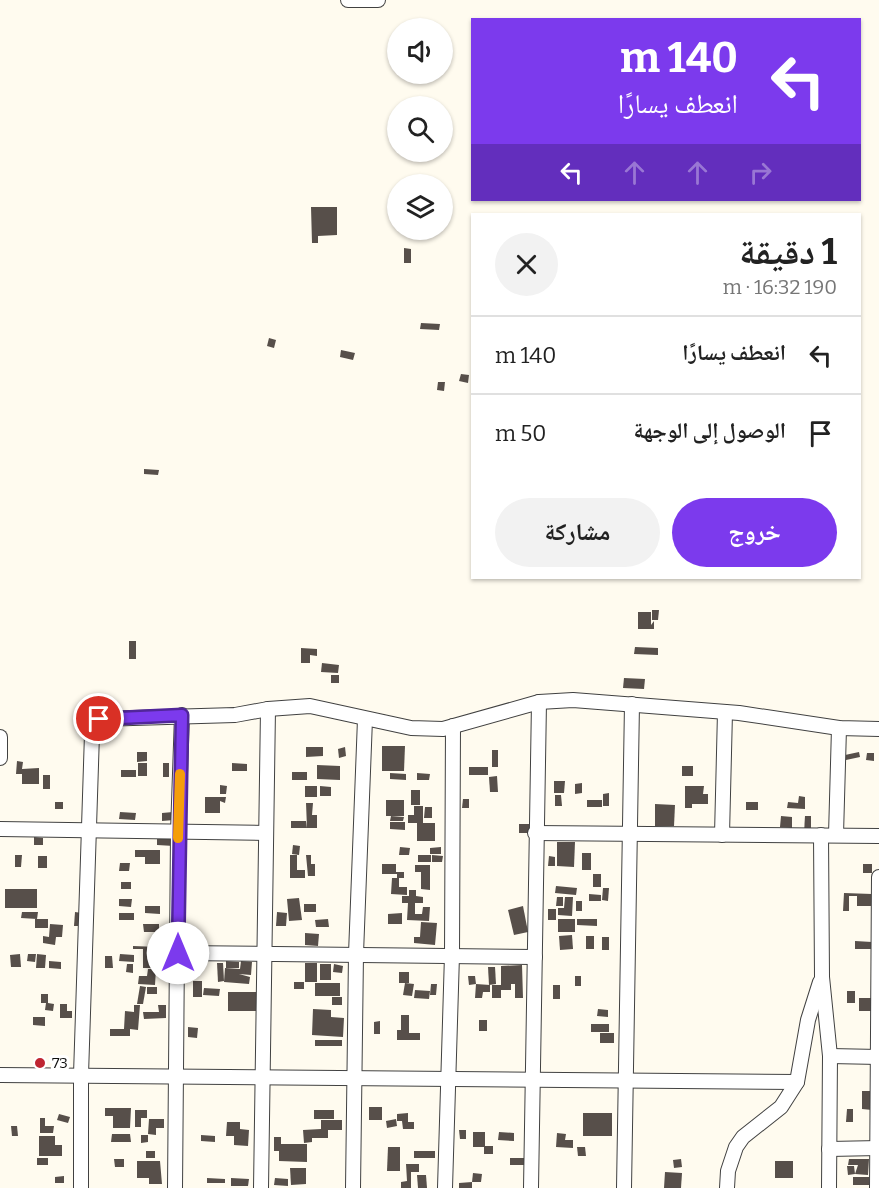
<!DOCTYPE html>
<html lang="ar">
<meta charset="utf-8">
<style>
:root{--surface:#fff;--page:#f2f2f2;--text:#222;--muted:#767676;--line:#e0e0e0;--accent:#7c3aed}
body{margin:0;font-family:Bitter,"Noto Naskh Arabic",serif;background:var(--page);color:var(--text);direction:rtl;height:100vh;display:flex;flex-direction:column;font-size:22px;white-space:nowrap}
*{box-sizing:border-box;margin:0}
p{font-size:20px;color:var(--muted)}
.icon{flex:none;width:33px;height:33px;fill:none;stroke:currentColor;stroke-width:2;stroke-linecap:round;stroke-linejoin:round}
.map{position:relative;flex:1;overflow:hidden;direction:ltr}
.drawer{position:absolute;left:471px;top:213px;width:390px;height:366px;display:flex;flex-direction:column;background:var(--surface);border-radius:0px;box-shadow:0 2px 4px #0004;direction:rtl}
.drawer>*{flex:none}
.guide{position:absolute;left:471px;top:18px;width:390px;height:183px;border-radius:0px;box-shadow:0 2px 4px #0004;direction:rtl;background:#7c3aed;color:#fff;overflow:hidden}
.buttons{position:absolute;left:387px;top:18px;display:grid;gap:12px}
.buttons a{display:grid;place-items:center;width:66px;height:66px;border-radius:50%;background:var(--surface);box-shadow:0 2px 4px #0004;font-size:30px}
.pin{position:absolute;display:grid;place-items:center;width:51px;height:51px;color:#fff;margin:-26px;border:3px solid #fff;border-radius:50%;box-shadow:0 2px 6px #0007}
.me{position:absolute;width:66px;margin:-33px;rotate:0deg;stroke-linejoin:round;filter:drop-shadow(0 0 4px #0008)}
.turn{display:flex;align-items:center;gap:21px;height:126px;padding:0 24px;font-size:27px}
.turn .icon{width:78px;height:78px;stroke-width:2.5}
.turn b{display:block;font-size:42px;line-height:51px}
.lanes{display:flex;align-items:center;height:57px;padding:0 24px;background:#0003;justify-content:center;gap:30px;direction:ltr}
.lanes .off{opacity:.35}
.round{display:grid;place-items:center;flex:none;width:63px;height:63px;border-radius:32px;background:var(--page)}
.headline{display:flex;align-items:center;justify-content:space-between;height:102px;padding:0 24px}
h1{font-size:36px;font-weight:700;line-height:45px}
.cta{display:flex;gap:12px;margin-top:auto;padding:12px 24px}
.cta a{flex:1;height:69px;border-radius:36px;background:var(--accent);color:#fff;font-size:24px;font-weight:700;line-height:69px;text-align:center}
.cta a+a{background:var(--page);color:var(--text)}
ul{padding:0;list-style:none}
li{display:flex;align-items:center;gap:18px;height:78px;padding:0 24px;border-top:2px solid var(--line)}
li div{flex:1}
li b{display:block;font-size:22px}
li em{font-style:normal}
.map>svg:first-child{display:block}
</style>
<div class="map">
<svg width="879" height="1188" viewBox="0 0 879 1188">
<rect width="100%" height="100%" fill="#fffbef"/>
<!-- building -->
<g fill="#574f4a">
<path d="M311,207H337V235L318,236V243H312Z"/>
<path d="M404,248L411,249V263H404Z"/>
<path d="M421,323L440,324L439,330L420,329Z"/>
<path d="M269,338L276,340L274,348L267,346Z"/>
<path d="M341,350L355,353L353,360L340,357Z"/>
<path d="M461,374L469,375L468,383L459,381Z"/>
<path d="M438,382H445L444,391L437,390Z"/>
<path d="M144,469L159,470L158,475L144,474Z"/>
<path d="M652,610H659L658,620H652Z"/>
<path d="M638,612H651V625L654,621V629H638Z"/>
<rect x="129" y="641" width="7" height="18"/>
<path d="M635,647L658,648V655L634,654Z"/>
<path d="M301,648L317,649V656L310,655V663H301Z"/>
<path d="M322,663L339,665L338,673L321,672Z"/>
<rect x="331" y="675" width="8" height="8"/>
<path d="M624,678L645,679L644,689L623,688Z"/>
<path d="M382,746H405L404,771H382Z"/>
<path d="M306,747H323V756L306,757Z"/>
<path d="M345,747L346,756L339,758L338,749Z"/>
<rect x="492" y="750" width="6" height="17"/>
<path d="M137,752H147V761L137,762Z"/>
<path d="M859,752L860,757L846,760L845,755Z"/>
<path d="M867,753H874V761L866,760Z"/>
<path d="M17,761L23,762L22,769L39,768V784H22V774H16Z"/>
<rect x="138" y="763" width="9" height="13"/>
<rect x="163" y="763" width="6" height="14"/>
<path d="M232,763L247,764V771H232Z"/>
<path d="M317,765L340,766V780L317,779Z"/>
<rect x="682" y="766" width="11" height="10"/>
<rect x="469" y="767" width="19" height="8"/>
<rect x="121" y="770" width="15" height="7"/>
<rect x="292" y="772" width="15" height="8"/>
<path d="M390,773L406,774V780L390,779Z"/>
<path d="M417,773L430,774L429,780H417Z"/>
<rect x="43" y="775" width="7" height="14"/>
<path d="M497,776L498,792H490L489,777Z"/>
<path d="M554,781H565L564,793H554Z"/>
<path d="M582,783V793L575,794V784Z"/>
<path d="M220,785L227,786L226,794H220Z"/>
<rect x="305" y="786" width="12" height="11"/>
<path d="M320,786L331,787V796H320Z"/>
<path d="M685,786H704L703,794H708V804H692V808H685Z"/>
<rect x="411" y="790" width="9" height="15"/>
<path d="M609,793V806H603V794Z"/>
<path d="M555,795H561L562,806H555Z"/>
<path d="M799,796L805,797V809L787,808L788,802L798,803Z"/>
<path d="M205,797H226L225,803L220,801V813H205Z"/>
<path d="M463,799H469V808H462Z"/>
<rect x="386" y="800" width="18" height="16"/>
<rect x="587" y="800" width="15" height="7"/>
<rect x="55" y="802" width="8" height="7"/>
<rect x="746" y="802" width="12" height="8"/>
<path d="M306,803H313L312,815H317V828H307Z"/>
<path d="M655,804L675,805L674,826H655Z"/>
<path d="M414,806H423V823H435V841H417V823H408V815H414Z"/>
<path d="M425,807H432V818H424Z"/>
<path d="M120,812L136,813L135,820L119,819Z"/>
<path d="M173,812L174,820L162,821V813Z"/>
<path d="M391,816L404,817L403,821H390Z"/>
<path d="M781,816L792,817V828L780,827Z"/>
<path d="M805,816H811V833H804Z"/>
<path d="M291,821H306L307,828H291Z"/>
<path d="M390,822H405V830L390,829Z"/>
<rect x="519" y="824" width="11" height="9"/>
<path d="M34,837L43,838V845H34Z"/>
<path d="M157,838L174,839V846L157,845Z"/>
<path d="M557,842H575L574,867L557,866Z"/>
<path d="M293,845L300,846L299,855L292,854Z"/>
<path d="M400,847L410,848L409,855H399Z"/>
<path d="M441,847V854H430V848Z"/>
<path d="M135,850H160V864H145V857H135Z"/>
<rect x="582" y="853" width="9" height="17"/>
<path d="M15,855H22L21,867H15Z"/>
<path d="M290,855H297V870H305V878H290Z"/>
<path d="M306,855H311V864H315V876H308Z"/>
<rect x="418" y="855" width="13" height="7"/>
<path d="M432,855L443,856L442,862H432Z"/>
<rect x="38" y="856" width="9" height="12"/>
<path d="M549,856L555,857V866H548Z"/>
<path d="M120,863H130L129,871H119Z"/>
<path d="M382,864H396V872H404V878H399V887H407V895L391,894L392,878H397V874H382Z"/>
<rect x="863" y="864" width="9" height="9"/>
<path d="M415,865H430V890L421,889V872H415Z"/>
<rect x="593" y="874" width="8" height="13"/>
<rect x="121" y="882" width="10" height="7"/>
<path d="M556,886L577,888L576,895L555,893Z"/>
<path d="M603,888H609L608,901L602,900Z"/>
<rect x="5" y="889" width="32" height="19"/>
<path d="M409,890H416V896L423,897V903H415V914H422L423,907H430L429,921L407,920L408,903H402V896H409Z"/>
<path d="M844,893L872,894V906H857V896H849V911H843Z"/>
<path d="M589,894L601,895V901H589Z"/>
<path d="M557,897H563V906H556Z"/>
<path d="M565,897H573L572,916L558,915V908H564Z"/>
<path d="M299,898L302,920L289,921L287,899Z"/>
<path d="M119,899H132L131,907L119,906Z"/>
<rect x="576" y="901" width="6" height="10"/>
<rect x="304" y="904" width="12" height="8"/>
<path d="M145,906H160V914L145,913Z"/>
<path d="M523,906L528,932L514,935L508,910Z"/>
<rect x="548" y="909" width="8" height="11"/>
<path d="M22,912H38L37,919L21,918Z"/>
<path d="M75,912L82,913L81,926H74Z"/>
<path d="M277,912L287,913L286,926H276Z"/>
<rect x="119" y="913" width="15" height="7"/>
<path d="M402,913V924H388V914Z"/>
<rect x="35" y="919" width="13" height="9"/>
<path d="M328,919L329,927H316L315,920Z"/>
<rect x="558" y="919" width="17" height="13"/>
<path d="M577,919H597V926L577,925Z"/>
<path d="M421,922L437,923L435,945L414,943V937H420Z"/>
<path d="M50,924L63,925L62,937H56L55,945L43,943V936L49,937Z"/>
<path d="M143,924H159V932H144Z"/>
<path d="M305,933L319,934L318,946L305,945Z"/>
<path d="M572,935L573,949L560,950L559,936Z"/>
<rect x="586" y="936" width="8" height="13"/>
<rect x="602" y="937" width="7" height="13"/>
<path d="M855,941L872,942V949H855Z"/>
<path d="M133,946L158,947V956L169,957V962H160V968H143V949H133Z"/>
<path d="M20,954L21,967H11L10,955Z"/>
<path d="M28,954H36L35,962L27,961Z"/>
<path d="M37,954L46,955L45,968H36Z"/>
<path d="M120,954L134,955V962L119,961Z"/>
<path d="M105,956H112L113,968H105Z"/>
<path d="M49,961L61,962V969L49,968Z"/>
<path d="M226,961L239,962V968H226Z"/>
<path d="M241,961L252,962L251,975L239,974L250,977L249,984L224,982L225,968L240,969Z"/>
<path d="M217,963H223L224,981L218,982Z"/>
<rect x="305" y="963" width="12" height="19"/>
<path d="M127,964H133V973L126,972Z"/>
<rect x="320" y="964" width="11" height="16"/>
<path d="M334,964L343,966L342,973L333,972Z"/>
<path d="M522,965L523,998H515V984H511V990H501V998H492V985H501V966Z"/>
<path d="M488,967H495L496,984L489,985Z"/>
<path d="M148,969H156L155,985L138,984L139,976H147Z"/>
<rect x="399" y="972" width="10" height="11"/>
<path d="M468,976H475L476,984L469,985Z"/>
<rect x="575" y="976" width="6" height="10"/>
<rect x="193" y="981" width="9" height="16"/>
<rect x="294" y="982" width="10" height="7"/>
<rect x="315" y="983" width="25" height="13"/>
<path d="M405,983L414,984L412,996L403,995Z"/>
<path d="M431,984H437L436,995H430Z"/>
<path d="M476,984L490,985V992H483L482,998H475Z"/>
<rect x="553" y="985" width="7" height="14"/>
<path d="M140,986L146,987L143,1004H137Z"/>
<rect x="147" y="987" width="10" height="7"/>
<path d="M204,988L220,989L219,996L203,995Z"/>
<path d="M415,990L430,991L429,999L414,998Z"/>
<rect x="847" y="991" width="8" height="12"/>
<rect x="228" y="992" width="30" height="19"/>
<path d="M41,994H48V1003L54,1004L53,1011L45,1010L46,1003H41Z"/>
<rect x="332" y="997" width="10" height="8"/>
<rect x="859" y="998" width="12" height="13"/>
<path d="M60,1004H67V1011H72V1018H60Z"/>
<path d="M134,1005H140L138,1030L130,1029V1036H110V1029H124L125,1011L134,1012Z"/>
<path d="M158,1005H166V1018L144,1019L143,1012H159Z"/>
<path d="M313,1009L331,1010V1017L344,1018L343,1037L312,1035Z"/>
<path d="M598,1009L608,1010V1017L597,1016Z"/>
<path d="M401,1015H409V1033H420V1040H397V1030H401Z"/>
<path d="M33,1017H45V1026L33,1025Z"/>
<rect x="479" y="1020" width="8" height="11"/>
<path d="M380,1021V1034H374V1022Z"/>
<rect x="591" y="1024" width="18" height="8"/>
<path d="M188,1027L198,1028L197,1038L188,1037Z"/>
<rect x="600" y="1033" width="14" height="10"/>
<rect x="315" y="1040" width="27" height="6"/>
<path d="M862,1091H872V1110L862,1109Z"/>
<rect x="369" y="1107" width="13" height="13"/>
<path d="M105,1108H131L130,1128H113V1116H105Z"/>
<path d="M847,1109H853V1122H846Z"/>
<path d="M135,1110H147V1118H141V1127H135Z"/>
<rect x="314" y="1110" width="20" height="9"/>
<path d="M408,1113V1122H414V1129H403L402,1121H397V1114Z"/>
<rect x="583" y="1113" width="29" height="23"/>
<path d="M59,1114L70,1117L68,1123L57,1120Z"/>
<path d="M40,1118H45V1126H54L53,1133H40Z"/>
<path d="M149,1119H164V1128H156V1135L148,1134Z"/>
<path d="M396,1119L397,1126L387,1128L386,1121Z"/>
<path d="M321,1120H342V1130H328V1138H312V1142L304,1143L303,1130L321,1129Z"/>
<path d="M227,1122H240V1129L249,1130L248,1146L234,1145V1136H226Z"/>
<path d="M11,1126H17L18,1136H12Z"/>
<path d="M459,1130H466V1139H460Z"/>
<path d="M473,1132H485V1146H493V1154H484V1147H473Z"/>
<path d="M499,1132L514,1133V1141L498,1140Z"/>
<path d="M557,1133L566,1134L565,1140H573V1148L556,1147Z"/>
<path d="M112,1134H130L131,1142H111Z"/>
<path d="M141,1135H148V1142L141,1143Z"/>
<path d="M201,1135L215,1136V1142L201,1141Z"/>
<path d="M39,1136H55V1145H62V1156H39Z"/>
<path d="M274,1137H281V1144H307V1162L279,1161V1151H274Z"/>
<path d="M388,1147H400V1171H387Z"/>
<path d="M577,1147H585L586,1156H578Z"/>
<rect x="146" y="1151" width="9" height="7"/>
<rect x="414" y="1151" width="21" height="7"/>
<rect x="37" y="1158" width="11" height="7"/>
<rect x="510" y="1158" width="16" height="7"/>
<path d="M114,1159H124V1167H115Z"/>
<path d="M681,1159L682,1167L674,1168L673,1160Z"/>
<path d="M849,1159H869L868,1175L855,1174L858,1165H848Z"/>
<path d="M137,1161H160L162,1184H149V1178H137Z"/>
<rect x="775" y="1161" width="18" height="17"/>
<path d="M406,1164H419V1172H411V1188H401V1182L407,1181Z"/>
<path d="M847,1166H854L855,1174L848,1175Z"/>
<path d="M290,1168H306V1184L291,1185Z"/>
<path d="M665,1172L682,1173L681,1188H664Z"/>
<path d="M473,1173L482,1174L481,1182H472Z"/>
<path d="M417,1175H426L427,1188H418Z"/>
<path d="M64,1176V1183H55V1177Z"/>
<rect x="853" y="1177" width="16" height="8"/>
<path d="M207,1178L225,1179V1183H207Z"/>
<path d="M231,1178L249,1179L248,1186H231Z"/>
<path d="M275,1178L288,1179V1186L274,1185Z"/>
<path d="M472,1182V1188H459V1183Z"/>
</g>
<g fill="none" stroke-linecap="round" stroke-linejoin="round">
<defs>
<g id="minor">
<path d="M348,0H378"/>
<path d="M99,719L235,715L268,709L310,706L411,728L443,729L539,702L573,700L739,713L839,728L879,729"/>
<path d="M0,758V737"/>
<path d="M0,829L266,833"/>
<path d="M535,833L879,836"/>
<path d="M722,835L725,712"/>
<path d="M821,835L822,977L830,1056L829,1188"/>
<path d="M836,835L839,728"/>
<path d="M178,953L535,957"/>
<path d="M830,1056L879,1057"/>
<path d="M0,1075L797,1082"/>
<path d="M829,1149L879,1148"/>
<path d="M81,1188V1075L92,734"/>
<path d="M175,1188L178,832L182,715"/>
<path d="M261,1188L268,709"/>
<path d="M353,1188L356,954L365,719"/>
<path d="M445,1188L452,955L453,726"/>
<path d="M531,1188L539,702"/>
<path d="M624,1188L632,704"/>
<path d="M727,1188L728,1171L736,1147L743,1137L781,1107L797,1082L808,1020L820,982"/>
<path d="M877,1188L879,877"/>
</g>
</defs>
<!-- minor casing -->
<use href="#minor" stroke="#414141" stroke-width="16"/>
<!-- minor -->
<use href="#minor" stroke="#fff" stroke-width="14"/>
</g>
<g fill="none" stroke-linecap="round" stroke-linejoin="round">
<defs>
<path id="route" d="M99,719L182,715L178,953"/>
</defs>
<!-- route casing -->
<use href="#route" stroke="#51269a" stroke-width="15"/>
<!-- route -->
<use href="#route" stroke="#7c3aed" stroke-width="10"/>
<!-- slow -->
<path stroke="#f59e0b" stroke-width="10" d="M178,838L180,774"/>
</g>
<!-- markers -->
<circle fill="#bf2531" stroke="#fff" stroke-width="2" cx="40" cy="1063" r="6"/>
<g text-anchor="middle" stroke-width="6" stroke-linejoin="round" paint-order="stroke">
<!-- poi labels -->
<g font-size="15" fill="#0e0e0e" stroke="#fff" text-anchor="start">
<text x="52" y="1068">73</text>
</g>
</g>
</svg>
<div class="buttons">
<a><svg class="icon" aria-label="sound" viewBox="0 0 24 24"><path d="M4 9h4l5-4v14l-5-4H4zM17 9q2 3 0 6"/></svg></a>
<a><svg class="icon" aria-label="search" viewBox="0 0 24 24"><circle cx="10" cy="10" r="6"/><path d="M15 15l6 6"/></svg></a>
<a><svg class="icon" aria-label="layers" viewBox="0 0 24 24"><path d="M12 4l9 5-9 5-9-5zM3 14l9 5 9-5"/></svg></a>
</div>
<div class="pin" style="left:99px;top:719px;background:#d93025"><svg class="icon" aria-label="arrive" viewBox="0 0 24 24"><path d="M6 21V4h12l-3 4 3 4H6"/></svg></div>
<svg class="me" style="left:178px;top:953px" viewBox="-20 -20 40 40"><circle r="19" fill="#fff"/><path d="M0-13L10 11 0 6-10 11z" fill="#7c3aed"/></svg>
<div class="guide">
<div class="turn"><svg class="icon" aria-label="left" viewBox="0 0 24 24"><path d="M17 20v-9H6M10 6l-5 5 5 5"/></svg><div><b>140 m</b>انعطف يسارًا</div></div>
<div class="lanes"><svg class="icon" aria-label="left" viewBox="0 0 24 24"><path d="M17 20v-9H6M10 6l-5 5 5 5"/></svg><svg class="icon off" aria-label="ahead" viewBox="0 0 24 24"><path d="M12 20V5M6 11l6-6 6 6"/></svg><svg class="icon off" aria-label="ahead" viewBox="0 0 24 24"><path d="M12 20V5M6 11l6-6 6 6"/></svg><svg class="icon off" aria-label="right" viewBox="0 0 24 24"><path d="M7 20v-9h11M14 6l5 5-5 5"/></svg></div>
</div>
<section class="drawer">
<div class="headline"><div><h1>1 دقيقة</h1><p>190 m · 16:32</p></div><a class="round"><svg class="icon" aria-label="close" viewBox="0 0 24 24"><path d="M6 6l12 12M18 6L6 18"/></svg></a></div>
<ul>
<li><svg class="icon" aria-label="left" viewBox="0 0 24 24"><path d="M17 20v-9H6M10 6l-5 5 5 5"/></svg><div><b>انعطف يسارًا</b></div><em>140 m</em></li>
<li><svg class="icon" aria-label="arrive" viewBox="0 0 24 24"><path d="M6 21V4h12l-3 4 3 4H6"/></svg><div><b>الوصول إلى الوجهة</b></div><em>50 m</em></li>
</ul>
<div class="cta"><a>خروج</a><a>مشاركة</a></div>
</section>
</div>
